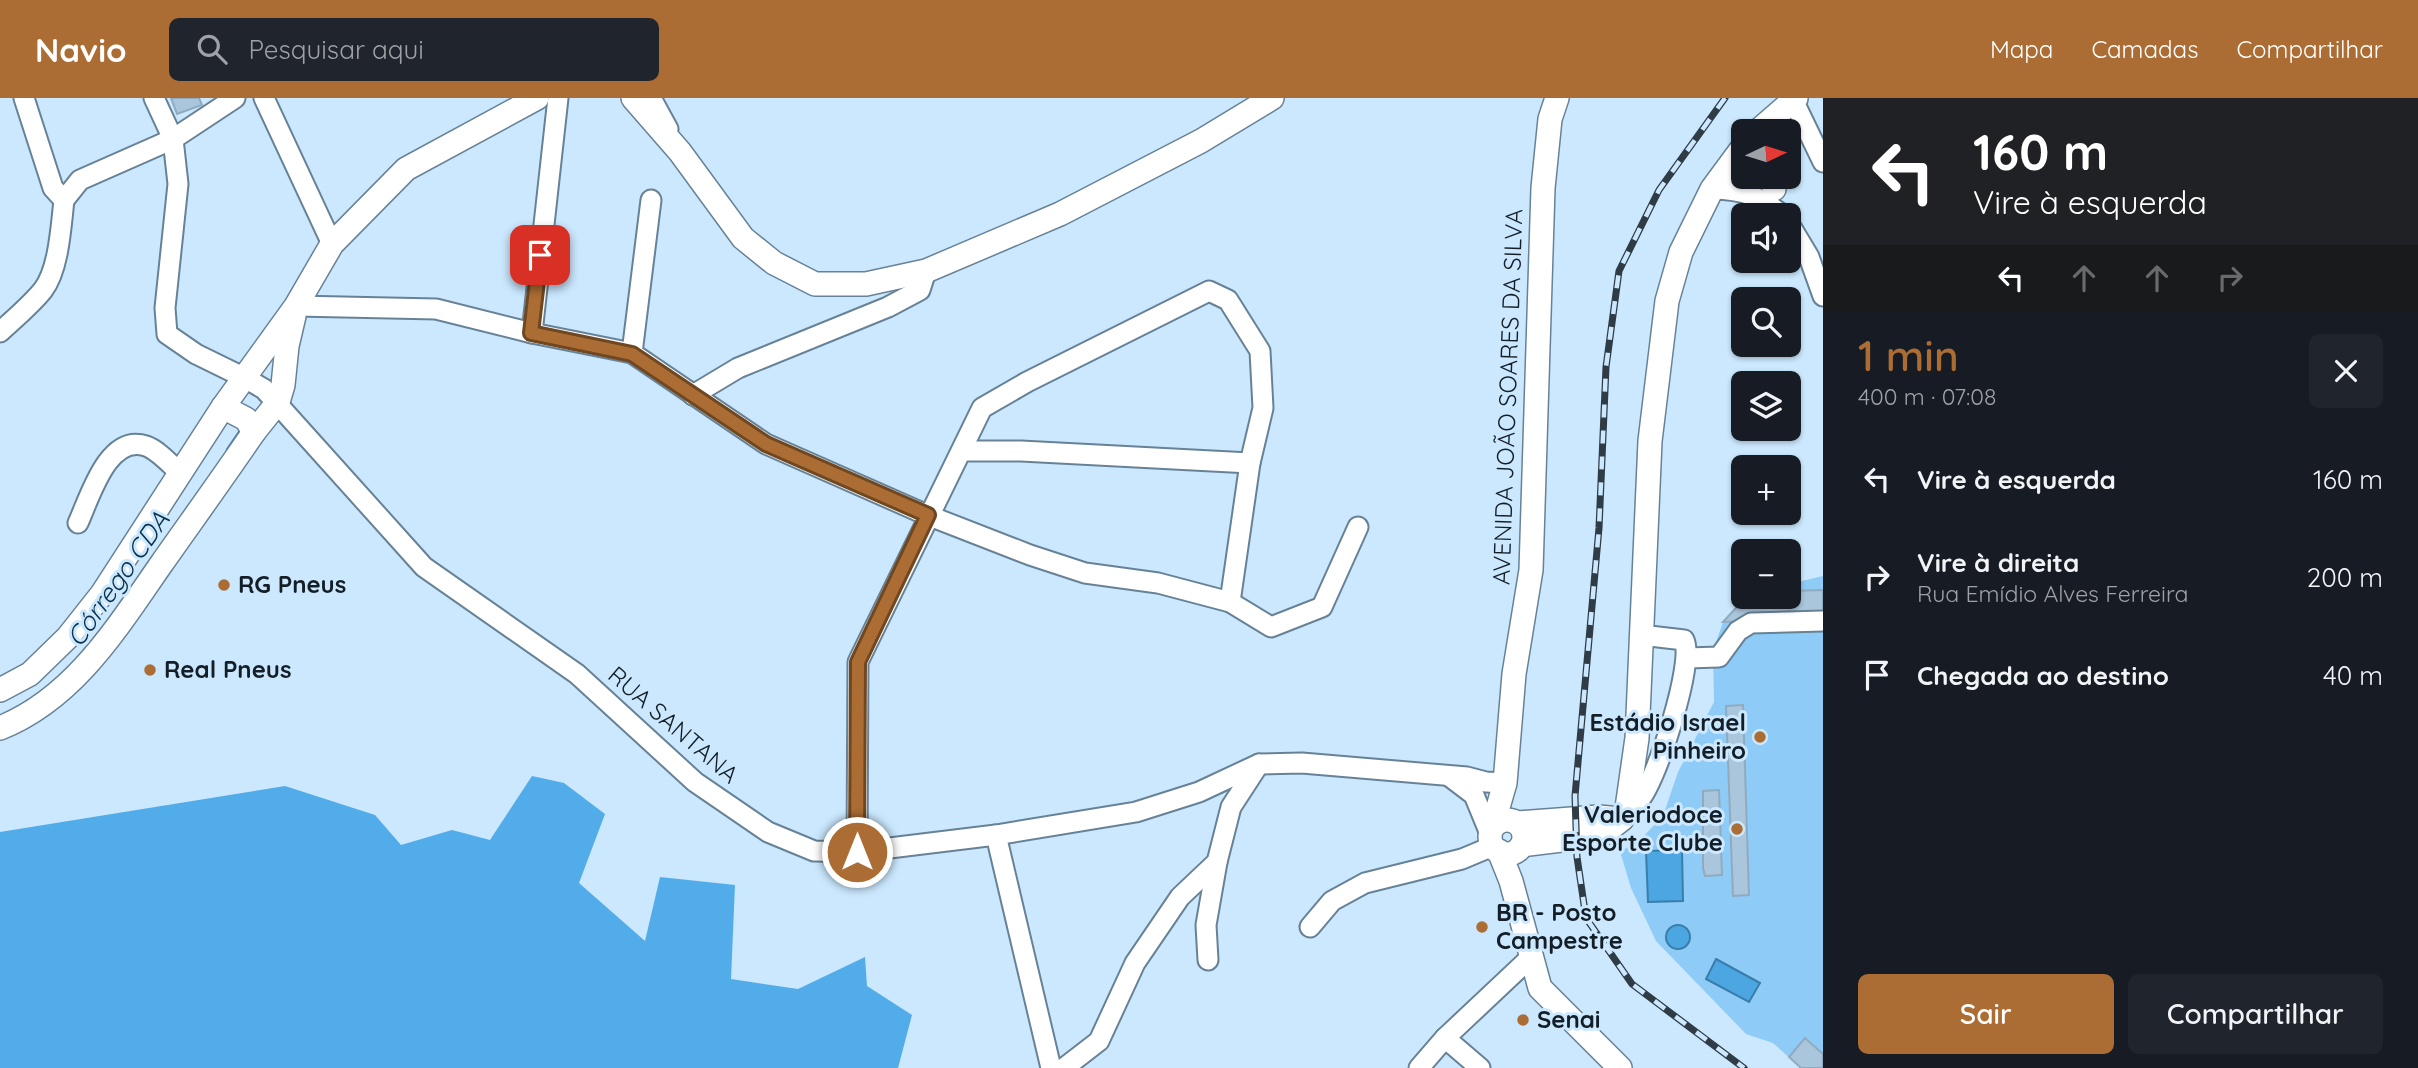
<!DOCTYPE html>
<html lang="pt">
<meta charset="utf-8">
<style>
:root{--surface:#171b24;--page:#20242c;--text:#f1f3f6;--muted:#9ea1a6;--accent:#ab6d33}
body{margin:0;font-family:Quicksand,sans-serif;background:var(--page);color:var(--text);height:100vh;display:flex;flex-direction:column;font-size:26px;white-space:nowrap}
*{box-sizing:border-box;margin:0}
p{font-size:23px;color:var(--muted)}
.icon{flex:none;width:38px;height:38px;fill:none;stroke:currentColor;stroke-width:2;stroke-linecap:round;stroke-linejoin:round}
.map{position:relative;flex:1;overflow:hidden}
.sheet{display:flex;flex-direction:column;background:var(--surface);width:595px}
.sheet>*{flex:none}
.hud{background:#202124;color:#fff;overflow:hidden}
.needle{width:46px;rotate:86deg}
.tools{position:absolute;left:1731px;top:21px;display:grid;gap:14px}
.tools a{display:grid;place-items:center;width:70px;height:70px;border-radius:10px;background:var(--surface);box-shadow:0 2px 5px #0004;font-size:35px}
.pin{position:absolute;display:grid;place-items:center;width:60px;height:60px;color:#fff;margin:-30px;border-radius:14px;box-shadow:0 4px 10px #0006}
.me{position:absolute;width:77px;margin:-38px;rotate:0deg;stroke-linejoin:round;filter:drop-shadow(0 0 5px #0008)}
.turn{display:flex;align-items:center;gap:24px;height:147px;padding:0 35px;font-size:32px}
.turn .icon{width:91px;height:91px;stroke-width:2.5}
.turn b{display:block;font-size:49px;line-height:60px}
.lanes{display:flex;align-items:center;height:66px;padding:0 35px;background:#0003;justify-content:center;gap:35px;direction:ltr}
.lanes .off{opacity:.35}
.round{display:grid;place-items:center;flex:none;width:74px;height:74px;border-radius:10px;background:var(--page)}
.summary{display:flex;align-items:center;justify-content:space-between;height:119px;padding:0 35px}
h1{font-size:42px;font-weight:600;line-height:52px;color:var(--accent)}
.cta{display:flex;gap:14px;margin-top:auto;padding:14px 35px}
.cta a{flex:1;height:80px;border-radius:10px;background:var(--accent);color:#fff;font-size:28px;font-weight:600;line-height:80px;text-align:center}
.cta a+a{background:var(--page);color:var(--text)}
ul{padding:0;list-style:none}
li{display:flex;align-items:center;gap:21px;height:98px;padding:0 35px}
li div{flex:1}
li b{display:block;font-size:26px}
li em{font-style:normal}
header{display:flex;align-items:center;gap:42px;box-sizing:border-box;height:98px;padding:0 35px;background:var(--accent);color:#fff}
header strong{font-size:33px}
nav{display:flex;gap:38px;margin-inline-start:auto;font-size:24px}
.search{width:490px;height:63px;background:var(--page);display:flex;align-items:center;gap:18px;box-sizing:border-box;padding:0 24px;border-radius:10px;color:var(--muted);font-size:26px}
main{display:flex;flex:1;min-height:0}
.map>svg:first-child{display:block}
</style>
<header>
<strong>Navio</strong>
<div class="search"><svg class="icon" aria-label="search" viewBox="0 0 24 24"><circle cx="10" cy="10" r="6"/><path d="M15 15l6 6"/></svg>Pesquisar aqui</div>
<nav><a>Mapa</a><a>Camadas</a><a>Compartilhar</a></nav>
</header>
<main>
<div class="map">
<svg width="1823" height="970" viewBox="0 0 1823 970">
<rect width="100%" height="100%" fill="#cbe8fe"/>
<!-- green -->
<path fill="#8ecbf7" d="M1823,478V970H1801L1773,945L1746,936L1656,843L1631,790L1620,753L1637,745L1663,718L1678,674L1714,604L1713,553L1723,524L1746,499H1788L1789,486Z"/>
<!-- forest -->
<path fill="#52ace9" d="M532,678L564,685L605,716L579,785L645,843L660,779L735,787L731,881L798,891L865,859L867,888L912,917L898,970H0V734L285,688L375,717L401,747L452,732L490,742Z"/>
<!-- water -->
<g fill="#4ba6e2" stroke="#3a7daa" stroke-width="2">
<path d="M1682,752L1683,803L1648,804L1646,753Z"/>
<circle cx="1678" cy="839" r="12"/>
<path d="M1716,861L1760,885L1749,904L1706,881Z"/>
</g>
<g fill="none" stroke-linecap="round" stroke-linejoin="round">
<!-- stream -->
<path stroke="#3a7daa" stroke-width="4.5" d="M228,352L241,333"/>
</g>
<!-- building -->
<g fill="#aac6dc" stroke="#90abc0" stroke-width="2">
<path d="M171,0H199L202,7L177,16Z"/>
<path d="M1823,492V519L1723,524L1746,499H1788V493Z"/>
<path d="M1743,607L1749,797L1733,798L1726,608Z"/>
<path d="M1719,692L1722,777L1705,778L1703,770V693Z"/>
<path d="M1805,940L1823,956V970H1801L1789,959Z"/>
</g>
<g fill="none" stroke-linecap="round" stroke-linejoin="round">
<defs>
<g id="minor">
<path d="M154,0L173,41L178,86L165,210L167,236L196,256L245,280L264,291L424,469L577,576L695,684L768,734L814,753L857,754L996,737L1136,714L1199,694L1259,666L1302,665L1467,679L1486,684L1505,685"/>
<path d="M264,0L332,146"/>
<path d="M651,0L668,31"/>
<path d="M1793,2L1823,64"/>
<path d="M1712,91C1748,92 1755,97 1783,117"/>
<path d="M64,102L80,82L173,41L235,0"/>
<path d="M1788,124L1809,159L1823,198"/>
<path d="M296,208L436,211L532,235L632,255L766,346L927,417L1030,457L1085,475L1158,485L1230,504L1271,529L1322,509L1358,429"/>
<path d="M0,234C14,221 31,207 43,192C59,171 61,128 64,102L53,90L24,0"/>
<path d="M532,235L558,0"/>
<path d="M632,255L651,102"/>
<path d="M693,297L738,270L888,209L920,192L926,173"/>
<path d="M962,353H1021L1250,365"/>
<path d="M78,425C90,399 108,335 146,348C158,352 171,367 180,375"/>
<path d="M1687,560L1719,559L1738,533L1751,525L1823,523"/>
<path d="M1449,678L1474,697L1490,736"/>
<path d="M1627,710C1631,707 1637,705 1640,701C1657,681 1695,564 1684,542L1641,537"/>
<path d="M996,737L1051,970"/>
<path d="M857,754L858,564L982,310L1027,284L1209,193L1228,202L1260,253L1263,310L1250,365L1230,504"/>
<path d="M1310,829L1332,803L1365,785L1462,761L1493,748"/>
<path d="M1208,862L1206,827L1217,764"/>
<path d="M1445,940L1480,970"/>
<path d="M1064,970L1099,943L1135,865L1180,799L1217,764L1231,709L1259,666"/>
<path d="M1419,970L1445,940L1530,860"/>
</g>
<g id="major">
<path d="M633,0L680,54L743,140L774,165L815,186H866L926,173L1060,116L1201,43L1272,0"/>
<path d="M1758,33L1796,0"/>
<path d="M1772,79L1774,91"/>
<path d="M223,309L246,321L254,334"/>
<path d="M0,592L30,576L68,539L102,496L223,309L296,208L332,146L406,71L537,0"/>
<path d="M0,630C75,600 118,528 162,465C193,421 224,378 254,334L278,304L283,287L287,248L294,218"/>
<circle cx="1507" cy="739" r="17"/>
<path d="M1518,725L1598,719L1622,721"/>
<path d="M1492,730L1505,685L1514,576L1531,472L1543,90L1550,21L1557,0"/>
<path d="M1522,747L1602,737L1622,721L1627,710L1637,640L1650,343L1667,203L1681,154L1712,91L1743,49"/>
<path d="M1499,753L1511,783L1540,890L1620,970"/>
</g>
</defs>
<!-- minor casing -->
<use href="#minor" stroke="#678296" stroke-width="23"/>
<!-- major casing -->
<use href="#major" stroke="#678296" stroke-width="26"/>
<!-- minor -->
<use href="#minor" stroke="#fff" stroke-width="19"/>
<!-- major -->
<use href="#major" stroke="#fff" stroke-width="23"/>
<defs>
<path id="rail" d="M1725,0L1659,92L1619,173L1606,269L1599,430L1575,698L1577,759L1586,820L1632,886L1744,970"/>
</defs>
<!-- rail casing -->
<use href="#rail" stroke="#2f3c46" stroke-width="7"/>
<!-- rail -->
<use href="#rail" stroke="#cbe8fe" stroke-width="4.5" stroke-dasharray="13" stroke-linecap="butt"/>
</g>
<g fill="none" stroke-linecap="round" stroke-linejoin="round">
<defs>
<path id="route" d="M540,157L531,235L632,256L766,346L928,417L858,564L857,754"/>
</defs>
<!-- route casing -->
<use href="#route" stroke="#6f4721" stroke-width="18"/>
<!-- route -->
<use href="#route" stroke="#ab6d33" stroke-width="12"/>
</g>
<!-- markers -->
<g fill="#ab6d33" stroke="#cbe8fe" stroke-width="2.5">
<circle cx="224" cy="487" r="7"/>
<circle cx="150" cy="572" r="7"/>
<circle cx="1760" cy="639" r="7"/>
<circle cx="1737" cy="731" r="7"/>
<circle cx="1482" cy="829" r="7"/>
<circle cx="1523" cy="922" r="7"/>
</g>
<g text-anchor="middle" stroke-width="6" stroke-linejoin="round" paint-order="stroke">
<!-- street labels -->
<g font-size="24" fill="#141e26" stroke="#cbe8fe">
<text transform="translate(1508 299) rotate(-88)" y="8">AVENIDA JOÃO SOARES DA SILVA</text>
<text transform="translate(673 627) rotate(41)" y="8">RUA SANTANA</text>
</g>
<!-- poi labels -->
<g font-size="24" font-weight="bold" fill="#141e26" stroke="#cbe8fe" text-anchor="start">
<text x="238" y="495">RG Pneus</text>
<text x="164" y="580">Real Pneus</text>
<text x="1746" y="633" text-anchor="end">Estádio Israel<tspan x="1746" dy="28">Pinheiro</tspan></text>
<text x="1723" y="725" text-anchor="end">Valeriodoce<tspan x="1723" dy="28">Esporte Clube</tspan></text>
<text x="1496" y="823">BR - Posto<tspan x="1496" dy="28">Campestre</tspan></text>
<text x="1537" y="930">Senai</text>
</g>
<!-- water labels -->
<g font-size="26" font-style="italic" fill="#083048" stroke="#cbe8fe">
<text transform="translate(118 481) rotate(-55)" y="9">Córrego CDA</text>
</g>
</g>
</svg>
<div class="tools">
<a><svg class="needle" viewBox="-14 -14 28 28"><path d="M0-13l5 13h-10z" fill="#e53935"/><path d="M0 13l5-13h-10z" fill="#9ea1a6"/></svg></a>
<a><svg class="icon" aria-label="sound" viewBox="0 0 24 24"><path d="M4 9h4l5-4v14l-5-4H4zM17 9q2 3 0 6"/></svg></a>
<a><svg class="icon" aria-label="search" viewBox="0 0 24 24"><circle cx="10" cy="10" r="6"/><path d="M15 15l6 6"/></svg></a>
<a><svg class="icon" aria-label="layers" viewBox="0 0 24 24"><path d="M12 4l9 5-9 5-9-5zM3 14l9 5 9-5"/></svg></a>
<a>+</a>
<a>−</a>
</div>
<div class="pin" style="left:540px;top:157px;background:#d93025"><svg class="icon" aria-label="arrive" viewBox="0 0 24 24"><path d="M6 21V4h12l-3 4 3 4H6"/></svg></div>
<svg class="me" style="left:857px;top:754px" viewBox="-20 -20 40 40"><circle r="17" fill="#ab6d33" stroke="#fff" stroke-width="3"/><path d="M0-11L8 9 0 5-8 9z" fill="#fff"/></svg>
</div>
<section class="sheet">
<div class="hud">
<div class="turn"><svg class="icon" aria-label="left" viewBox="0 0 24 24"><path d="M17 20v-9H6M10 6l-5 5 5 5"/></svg><div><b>160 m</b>Vire à esquerda</div></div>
<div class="lanes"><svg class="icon" aria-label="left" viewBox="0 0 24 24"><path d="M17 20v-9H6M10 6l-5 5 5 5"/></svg><svg class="icon off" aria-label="ahead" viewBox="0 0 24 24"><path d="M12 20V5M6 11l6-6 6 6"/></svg><svg class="icon off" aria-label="ahead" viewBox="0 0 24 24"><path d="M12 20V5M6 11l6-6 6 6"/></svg><svg class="icon off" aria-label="right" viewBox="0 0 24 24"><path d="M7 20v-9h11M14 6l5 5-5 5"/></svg></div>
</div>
<div class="summary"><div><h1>1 min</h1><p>400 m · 07:08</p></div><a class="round"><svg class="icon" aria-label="close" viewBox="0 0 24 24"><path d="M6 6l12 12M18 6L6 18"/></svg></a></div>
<ul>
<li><svg class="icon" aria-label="left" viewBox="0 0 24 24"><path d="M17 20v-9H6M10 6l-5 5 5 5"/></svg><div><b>Vire à esquerda</b></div><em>160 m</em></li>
<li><svg class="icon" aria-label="right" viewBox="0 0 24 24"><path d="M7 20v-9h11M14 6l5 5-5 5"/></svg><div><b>Vire à direita</b><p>Rua Emídio Alves Ferreira</p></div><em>200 m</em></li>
<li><svg class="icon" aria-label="arrive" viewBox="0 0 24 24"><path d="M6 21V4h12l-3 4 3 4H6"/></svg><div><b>Chegada ao destino</b></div><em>40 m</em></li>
</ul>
<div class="cta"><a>Sair</a><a>Compartilhar</a></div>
</section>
</main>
